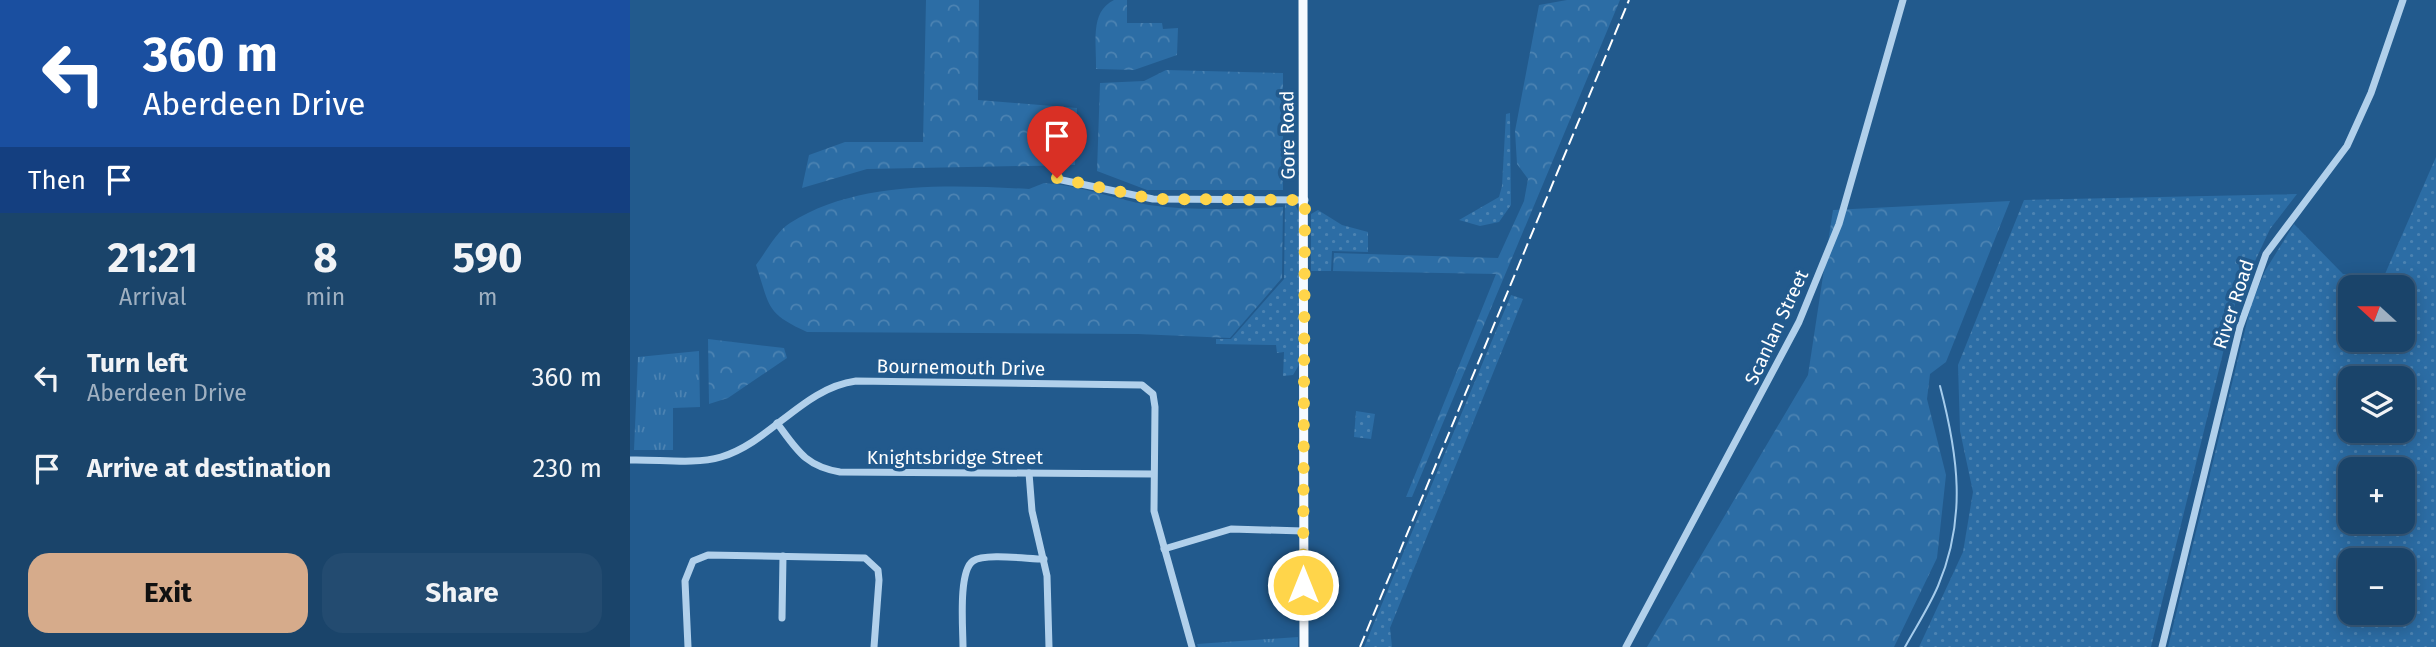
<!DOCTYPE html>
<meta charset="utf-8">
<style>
:root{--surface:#1a446a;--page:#234b70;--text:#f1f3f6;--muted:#9fb0c1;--line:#385c7e;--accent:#d6ab8b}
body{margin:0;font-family:"Fira Sans",sans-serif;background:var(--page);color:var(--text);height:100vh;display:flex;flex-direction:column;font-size:26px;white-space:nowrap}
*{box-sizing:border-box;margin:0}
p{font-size:23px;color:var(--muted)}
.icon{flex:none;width:38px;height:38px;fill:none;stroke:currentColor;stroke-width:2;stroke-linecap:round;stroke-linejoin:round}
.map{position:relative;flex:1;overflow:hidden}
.drawer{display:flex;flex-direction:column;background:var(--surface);width:630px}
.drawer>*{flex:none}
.banner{background:#1a4fa0;color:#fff;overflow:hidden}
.needle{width:46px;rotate:291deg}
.controls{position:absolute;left:1708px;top:275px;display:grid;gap:14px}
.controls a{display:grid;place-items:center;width:77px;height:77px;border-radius:14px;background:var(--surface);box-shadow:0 4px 18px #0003,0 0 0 2px var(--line);font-size:35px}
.pin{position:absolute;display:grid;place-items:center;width:60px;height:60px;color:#fff;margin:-72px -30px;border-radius:50% 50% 50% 0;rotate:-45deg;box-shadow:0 0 7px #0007}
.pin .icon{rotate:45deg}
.me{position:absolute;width:77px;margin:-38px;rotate:0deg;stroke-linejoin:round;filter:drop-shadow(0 0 5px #0008)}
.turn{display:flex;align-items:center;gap:24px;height:147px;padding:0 28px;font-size:32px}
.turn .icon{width:91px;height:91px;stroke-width:2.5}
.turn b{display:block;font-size:49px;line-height:60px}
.then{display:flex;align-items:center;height:66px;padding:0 28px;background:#0003;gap:14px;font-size:26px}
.eta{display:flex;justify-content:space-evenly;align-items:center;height:119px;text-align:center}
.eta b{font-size:42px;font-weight:700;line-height:49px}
.primary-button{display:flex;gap:14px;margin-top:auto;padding:14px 28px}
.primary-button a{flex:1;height:80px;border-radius:21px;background:var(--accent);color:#111;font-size:28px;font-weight:700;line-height:80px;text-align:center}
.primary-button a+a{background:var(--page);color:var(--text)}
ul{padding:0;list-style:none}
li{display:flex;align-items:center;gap:21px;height:91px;padding:0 28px}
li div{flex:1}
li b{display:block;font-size:26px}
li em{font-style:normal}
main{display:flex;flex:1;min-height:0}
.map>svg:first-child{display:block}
</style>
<main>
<section class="drawer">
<div class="banner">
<div class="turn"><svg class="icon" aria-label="left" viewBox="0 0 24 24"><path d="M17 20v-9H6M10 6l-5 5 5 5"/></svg><div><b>360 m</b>Aberdeen Drive</div></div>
<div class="then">Then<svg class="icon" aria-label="arrive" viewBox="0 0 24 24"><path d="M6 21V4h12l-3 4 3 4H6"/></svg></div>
</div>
<div class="eta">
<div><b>21:21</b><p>Arrival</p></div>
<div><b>8</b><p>min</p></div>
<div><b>590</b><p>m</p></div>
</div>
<ul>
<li><svg class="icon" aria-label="left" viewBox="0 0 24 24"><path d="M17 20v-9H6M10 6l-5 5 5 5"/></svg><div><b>Turn left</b><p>Aberdeen Drive</p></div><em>360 m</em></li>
<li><svg class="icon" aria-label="arrive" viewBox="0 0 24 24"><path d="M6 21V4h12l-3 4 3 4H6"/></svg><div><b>Arrive at destination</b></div><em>230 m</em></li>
</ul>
<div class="primary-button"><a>Exit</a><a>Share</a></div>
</section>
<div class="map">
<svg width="1806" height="647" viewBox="0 0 1806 647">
<defs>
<pattern id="grass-dots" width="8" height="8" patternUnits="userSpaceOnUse" patternTransform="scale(1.75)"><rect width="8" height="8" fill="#2c6da5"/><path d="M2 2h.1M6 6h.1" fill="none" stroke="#4c83b2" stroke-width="1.8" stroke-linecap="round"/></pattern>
<pattern id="forest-crowns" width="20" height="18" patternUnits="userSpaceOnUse" patternTransform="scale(1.75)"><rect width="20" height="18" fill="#2c6da5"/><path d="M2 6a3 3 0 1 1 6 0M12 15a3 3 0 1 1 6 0" fill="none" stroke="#4c83b2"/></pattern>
<pattern id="park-tufts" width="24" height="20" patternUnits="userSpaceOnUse" patternTransform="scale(1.75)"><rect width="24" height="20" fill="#2c6da5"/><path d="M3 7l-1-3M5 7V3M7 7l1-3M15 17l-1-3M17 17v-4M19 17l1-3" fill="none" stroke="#4c83b2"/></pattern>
</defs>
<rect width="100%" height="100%" fill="#225a8d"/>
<!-- grass -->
<g fill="url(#grass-dots)" fill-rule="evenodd">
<path d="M880,113L881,205L869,222L850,226L829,220L869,197L872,186L876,114Z"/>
<path d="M1806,157V647H1538L1621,305L1635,271L1664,224L1713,274H1755ZM1720,287H1773V340H1720ZM1720,378H1773V430H1720ZM1720,469H1773V522H1720ZM1720,560H1773V612H1720Z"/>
<path d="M1667,194L1640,229L1605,304L1521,647H1289L1333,552L1343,492L1330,431L1328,365L1394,200Z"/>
<path d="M655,204L666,206L669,213V365L663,375L653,376L654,352L647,353L646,345L586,344V339H601L654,279Z"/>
<path d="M688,210L712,225L738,232V252L702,251L701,271H681V214Z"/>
<path d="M881,295L893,299L760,628L762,647H734Z"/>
<path d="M726,411L745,414L741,439L724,437Z"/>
</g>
<!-- forest -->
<g fill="url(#forest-crowns)">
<path d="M296,0H349L348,100L447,108L445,165L237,169L172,188L179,155L215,142H293Z"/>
<path d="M484,0H497V23H532L533,29L548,28L547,55L504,70L466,69C467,44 459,12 484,0Z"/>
<path d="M937,0H990L782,497H776L866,274L703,271L704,253L868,258L894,201L898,179L887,164L885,131L909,5Z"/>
<path d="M536,70L653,73V190H517L467,171L470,83L514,81Z"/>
<path d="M414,183C450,185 483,199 519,205C563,211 609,209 653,207L652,278L600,338L508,334L177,332C135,313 140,306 126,265C136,252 147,231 160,223C227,180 323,185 399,189Z"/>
<path d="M1380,201L1316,362L1300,374L1297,399L1316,475L1307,558L1264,647H1017L1178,375L1203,210Z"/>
<path d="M78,339L154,348L157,358L98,398L79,404Z"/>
</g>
<!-- park -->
<g fill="url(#park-tufts)">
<path d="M69,351L70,407L43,408V450H4L8,357Z"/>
<path d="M668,637V647H568L567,644Z"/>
</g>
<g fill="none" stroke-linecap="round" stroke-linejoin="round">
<!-- stream -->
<path stroke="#a5ccec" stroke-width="2" d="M1275,647C1286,627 1299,607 1308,586C1337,518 1328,455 1310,386"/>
<!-- minor -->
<g stroke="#b1d0eb" stroke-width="7">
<path d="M427,179L523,199L675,200"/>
<path d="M147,423C167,450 175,466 210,472L523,474"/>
<path d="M0,460C28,459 64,465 91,457C141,442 173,388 226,381L512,385L523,394L525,407L524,511L562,647"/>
<path d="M399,473L402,511L417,576L419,647"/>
<path d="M534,549L601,529L673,531"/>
<path d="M152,618L153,556"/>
<path d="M58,647L55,581L63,561L78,555L235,558L248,570L249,580L244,647"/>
<path d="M333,647C333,629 328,571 343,561C355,553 398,559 414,559"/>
<path d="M996,647L1169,322L1209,224L1273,0"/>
<path d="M1532,647L1610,327L1636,254L1717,146L1741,93L1773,0"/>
</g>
<!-- major -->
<path stroke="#f6fafe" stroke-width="9" d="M673,0L674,647"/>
<!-- rail -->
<path stroke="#fff" stroke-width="2" stroke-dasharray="12 5" stroke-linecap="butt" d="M730,647L999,0"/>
</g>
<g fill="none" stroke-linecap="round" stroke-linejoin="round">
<!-- route -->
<path stroke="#ffd54a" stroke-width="12" stroke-dasharray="0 21.6" d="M427,178L523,199L675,200L673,585"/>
</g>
<g text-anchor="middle" stroke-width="7" stroke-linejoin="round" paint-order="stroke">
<!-- street labels -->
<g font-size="19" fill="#fff" stroke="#225a8d">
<text transform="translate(657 135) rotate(-91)" y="7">Gore Road</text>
<text transform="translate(1603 304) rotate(-72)" y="7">River Road</text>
<text transform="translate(1146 327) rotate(-65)" y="7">Scanlan Street</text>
<text transform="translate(331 367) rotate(1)" y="7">Bournemouth Drive</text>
<text x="325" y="464">Knightsbridge Street</text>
</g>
</g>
</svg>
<div class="controls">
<a><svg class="needle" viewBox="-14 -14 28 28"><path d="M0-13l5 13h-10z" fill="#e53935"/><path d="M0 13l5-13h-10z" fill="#9fb0c1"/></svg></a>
<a><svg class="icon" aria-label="layers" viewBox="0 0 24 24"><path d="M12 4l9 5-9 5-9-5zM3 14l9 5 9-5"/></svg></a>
<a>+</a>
<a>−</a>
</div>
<div class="pin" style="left:427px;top:178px;background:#d93025"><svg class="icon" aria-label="arrive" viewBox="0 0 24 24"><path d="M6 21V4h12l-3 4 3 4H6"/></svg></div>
<svg class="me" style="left:673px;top:585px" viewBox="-20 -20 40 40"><circle r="17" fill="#ffd54a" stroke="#fff" stroke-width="3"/><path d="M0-11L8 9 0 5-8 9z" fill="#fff"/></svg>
</div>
</main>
